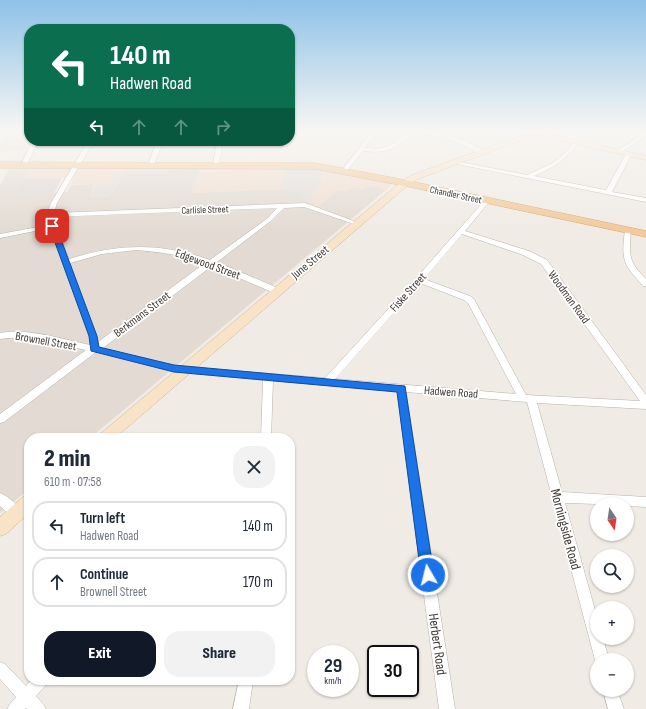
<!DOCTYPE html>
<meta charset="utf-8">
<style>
:root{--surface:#fff;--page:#f2f2f3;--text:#1f2937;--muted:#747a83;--line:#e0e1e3;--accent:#111827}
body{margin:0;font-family:"Sofia Sans Condensed",sans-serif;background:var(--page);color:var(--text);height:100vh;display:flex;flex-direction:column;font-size:15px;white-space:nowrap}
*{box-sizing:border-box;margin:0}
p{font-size:13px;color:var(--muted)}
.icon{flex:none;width:22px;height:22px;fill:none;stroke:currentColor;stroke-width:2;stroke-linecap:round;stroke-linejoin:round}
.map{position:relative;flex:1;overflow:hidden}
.drawer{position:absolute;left:24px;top:433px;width:271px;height:252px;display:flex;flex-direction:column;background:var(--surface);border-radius:16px;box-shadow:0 1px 3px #0004}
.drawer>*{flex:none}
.banner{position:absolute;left:24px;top:24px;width:271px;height:122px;border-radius:16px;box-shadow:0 1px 3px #0004;background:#0b6e4f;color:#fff;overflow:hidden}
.needle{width:26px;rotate:167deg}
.buttons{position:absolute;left:590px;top:497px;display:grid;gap:8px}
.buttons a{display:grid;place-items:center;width:44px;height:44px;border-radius:50%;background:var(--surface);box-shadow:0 1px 3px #0004;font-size:20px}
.speed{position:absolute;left:307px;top:645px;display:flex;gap:8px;font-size:20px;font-weight:700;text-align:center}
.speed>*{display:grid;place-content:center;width:52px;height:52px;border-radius:50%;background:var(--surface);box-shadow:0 1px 3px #0004;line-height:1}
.speed small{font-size:10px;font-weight:400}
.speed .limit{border:2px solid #111;border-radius:6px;background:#fff;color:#111}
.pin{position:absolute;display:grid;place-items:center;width:34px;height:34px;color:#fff;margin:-17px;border-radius:8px;box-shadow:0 2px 6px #0006}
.me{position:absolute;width:44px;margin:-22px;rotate:352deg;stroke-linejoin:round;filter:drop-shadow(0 0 3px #0008)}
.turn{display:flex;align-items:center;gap:14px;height:84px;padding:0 20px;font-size:18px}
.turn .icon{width:52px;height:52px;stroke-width:2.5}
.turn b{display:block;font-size:28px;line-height:34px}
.lanes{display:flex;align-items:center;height:38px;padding:0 20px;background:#0003;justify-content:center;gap:20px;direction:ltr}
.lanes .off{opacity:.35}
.round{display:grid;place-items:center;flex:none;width:42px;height:42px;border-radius:16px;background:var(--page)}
.head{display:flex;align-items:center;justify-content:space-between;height:68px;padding:0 20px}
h1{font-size:24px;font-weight:800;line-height:30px}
.action{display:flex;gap:8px;margin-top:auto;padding:8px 20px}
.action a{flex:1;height:46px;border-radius:16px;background:var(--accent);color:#fff;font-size:16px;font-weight:800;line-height:46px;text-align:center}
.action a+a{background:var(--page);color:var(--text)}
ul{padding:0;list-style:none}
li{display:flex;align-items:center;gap:12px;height:50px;margin:0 8px 6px;padding:0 12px;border:2px solid var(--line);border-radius:16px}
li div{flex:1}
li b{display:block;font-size:15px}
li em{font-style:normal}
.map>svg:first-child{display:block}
</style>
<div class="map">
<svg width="646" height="709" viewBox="0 0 646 709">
<rect width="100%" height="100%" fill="#f0ebe5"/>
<!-- residential -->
<path fill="#e3dbd3" d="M9,169H32L23,180L17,195L67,192L71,185L93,184L110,196L126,169H200L191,193L305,188L307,202L318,206L339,190L345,191L353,187L371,185L386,190L90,438H29V489L0,513V186Z"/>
<!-- commercial -->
<g fill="#f0ded1">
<path d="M32,169H126L110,196L90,197L93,184L71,185L74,178H24Z"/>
<path d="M200,169H311L324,170L392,184L386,190L371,185L363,190L353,187L345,191L339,190L318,206L307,202L301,203L305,188L191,193Z"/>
</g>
<!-- industrial -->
<path fill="#dfdad6" d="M24,178H62L54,193L16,195Z"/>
<!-- parking -->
<g fill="#e1dedc">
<path d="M11,130H29V137L24,143L28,144L25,150L3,151L0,153V143Z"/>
<path d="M284,169L322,170L320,187L313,191L312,201L300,202L299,193H287V189L281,187Z"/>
<path d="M118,173H122L110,195H91L96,185L111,184Z"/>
</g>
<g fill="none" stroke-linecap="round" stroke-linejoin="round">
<defs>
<g id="street">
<path d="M373,130H378L365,148C387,150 393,146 409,130C432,130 468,138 486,153L481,154L452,140L413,132C396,149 388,154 363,151L346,172H342V170Z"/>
<path d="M646,132V136L620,153L615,152Z"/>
<path d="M576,140L579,142C567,159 553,168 534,176L606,190L626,154L629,152L632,154L612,192L646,198V202L452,163L455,161L527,175L553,163L564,154Z"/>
<path d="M32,141H38L27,165L22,166L21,165Z"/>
<path d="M88,141H94L57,203L54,213L305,203L359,223L358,224H354L304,207L284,208L272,220L217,262L280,289L281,291L280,293H274L212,266L103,348L174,366L325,378L403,293L485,200H489V202L465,231L529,251L547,260L646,395V409L537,403L562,492L646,497V507L627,506V504H597L565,503L597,617V638H603L609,660H597V665L595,660L527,402L406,392L455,709H439L397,391L273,381L271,438H261L263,380L174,372L96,352L4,422L0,423V414L86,350C59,345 28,334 0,339V333C28,328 62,339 90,345L89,336L50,228L0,238V234L49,225L48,211L51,203ZM277,208L268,218L210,260C160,242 118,244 69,259L54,221V217ZM462,234L523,255L541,264L640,401L526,395L474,299L470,296L424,279ZM136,250C160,252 183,255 205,263L98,342L70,263L102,254ZM420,283L464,300L468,303L516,394L335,379Z"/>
<path d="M157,141H163L154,165L149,166L148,165Z"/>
<path d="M217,141H223L219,165L216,167L213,165Z"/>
<path d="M628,228L631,230C629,255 628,261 646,279V286H643C623,264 621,260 625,230Z"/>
<path d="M0,493C8,496 18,505 22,513L20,517L16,518L12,517L0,506Z"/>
<path d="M0,662L5,664L26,686L31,680H48L46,685L36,696L43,704L46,709H28L26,708L25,709H7L10,704L16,697L0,679Z"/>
<path d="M239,680H253L249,709H233Z"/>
<path d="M603,690H617L624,709H608Z"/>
</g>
<g id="secondary">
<path d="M528,130H545L543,132L646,156V160L535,135L418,179L408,185L115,438H97L100,434L402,181L412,175L528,133Z"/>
<path d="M29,494V513L6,534L0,536V517L23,497Z"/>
</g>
<path id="primary" d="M0,162L315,163L405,180L646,231V237L405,186L315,169L0,168Z"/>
</defs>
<!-- street casing -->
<use href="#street" stroke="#bab1a8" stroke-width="1"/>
<!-- secondary casing -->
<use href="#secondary" stroke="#cbb599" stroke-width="1"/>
<!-- primary casing -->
<use href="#primary" stroke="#d5a46e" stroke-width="1"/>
<!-- street -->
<use href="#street" fill="#fff" fill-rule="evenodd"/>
<!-- secondary -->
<use href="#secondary" fill="#f8e3c7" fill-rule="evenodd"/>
<!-- primary -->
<use href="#primary" fill="#f2ca9b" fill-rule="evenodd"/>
</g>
<!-- sky -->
<linearGradient id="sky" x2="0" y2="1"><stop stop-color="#8ec2e8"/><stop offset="0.57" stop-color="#f8f6f3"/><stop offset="1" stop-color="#f8f6f3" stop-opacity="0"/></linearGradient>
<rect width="646" height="230" fill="url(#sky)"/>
<!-- route -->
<path fill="#1a73e8" stroke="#114b97" d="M52,224L56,226L97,336L99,347L174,365L405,386L434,575L432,580L428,582L423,580L421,575L397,392L174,372L91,351L89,336L49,226Z"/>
<g text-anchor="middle" stroke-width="3.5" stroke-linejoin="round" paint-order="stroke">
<!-- far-street labels -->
<g font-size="10" fill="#423a35" stroke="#fff">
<text transform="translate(456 194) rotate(12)" y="4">Chandler Street</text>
<text transform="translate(205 209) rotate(-2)" y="4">Carlisle Street</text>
</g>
<!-- street labels -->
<g font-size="12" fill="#423a35" stroke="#fff">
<text transform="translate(310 262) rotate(-40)" y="4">June Street</text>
<text transform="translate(208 264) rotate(20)" y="4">Edgewood Street</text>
<text transform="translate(408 292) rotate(-48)" y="4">Fiske Street</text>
<text transform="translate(569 297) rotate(54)" y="4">Woodman Road</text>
<text transform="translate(142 314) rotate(-37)" y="4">Berkmans Street</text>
<text transform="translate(46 341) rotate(10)" y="4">Brownell Street</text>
<text transform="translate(451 392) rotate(4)" y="4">Hadwen Road</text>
</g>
<!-- near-street labels -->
<g font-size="14" fill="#423a35" stroke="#fff">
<text transform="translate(566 529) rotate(75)" y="5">Morningside Road</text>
<text transform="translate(438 644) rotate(82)" y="5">Herbert Road</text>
</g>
</g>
</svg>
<div class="buttons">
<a><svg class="needle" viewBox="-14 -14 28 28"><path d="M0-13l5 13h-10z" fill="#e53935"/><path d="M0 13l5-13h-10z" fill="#747a83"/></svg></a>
<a><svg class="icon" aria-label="search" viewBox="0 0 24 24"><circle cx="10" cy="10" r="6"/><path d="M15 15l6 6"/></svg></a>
<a>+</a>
<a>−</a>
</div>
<div class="speed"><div>29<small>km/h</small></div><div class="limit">30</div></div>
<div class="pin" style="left:52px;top:226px;background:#d93025"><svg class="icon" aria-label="arrive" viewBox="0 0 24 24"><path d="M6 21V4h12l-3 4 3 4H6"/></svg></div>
<svg class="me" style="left:428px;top:575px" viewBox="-20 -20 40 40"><circle r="17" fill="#1a73e8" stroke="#fff" stroke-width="3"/><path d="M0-11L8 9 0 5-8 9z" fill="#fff"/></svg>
<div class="banner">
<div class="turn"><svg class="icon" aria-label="left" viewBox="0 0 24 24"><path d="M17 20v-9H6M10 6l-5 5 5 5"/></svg><div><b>140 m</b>Hadwen Road</div></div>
<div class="lanes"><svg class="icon" aria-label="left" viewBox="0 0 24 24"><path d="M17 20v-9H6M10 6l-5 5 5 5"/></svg><svg class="icon off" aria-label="ahead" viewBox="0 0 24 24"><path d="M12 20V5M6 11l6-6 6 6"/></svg><svg class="icon off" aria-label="ahead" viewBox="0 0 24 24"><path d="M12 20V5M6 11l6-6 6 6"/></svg><svg class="icon off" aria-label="right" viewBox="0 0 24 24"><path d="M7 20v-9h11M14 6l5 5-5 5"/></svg></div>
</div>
<section class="drawer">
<div class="head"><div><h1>2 min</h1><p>610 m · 07:58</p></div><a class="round"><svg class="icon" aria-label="close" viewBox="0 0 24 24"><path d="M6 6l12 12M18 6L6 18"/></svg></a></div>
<ul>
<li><svg class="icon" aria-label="left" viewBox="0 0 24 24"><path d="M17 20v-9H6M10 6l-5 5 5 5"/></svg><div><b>Turn left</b><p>Hadwen Road</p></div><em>140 m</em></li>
<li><svg class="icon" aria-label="ahead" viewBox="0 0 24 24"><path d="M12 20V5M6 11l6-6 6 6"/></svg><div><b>Continue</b><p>Brownell Street</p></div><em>170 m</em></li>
</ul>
<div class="action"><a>Exit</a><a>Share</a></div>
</section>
</div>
